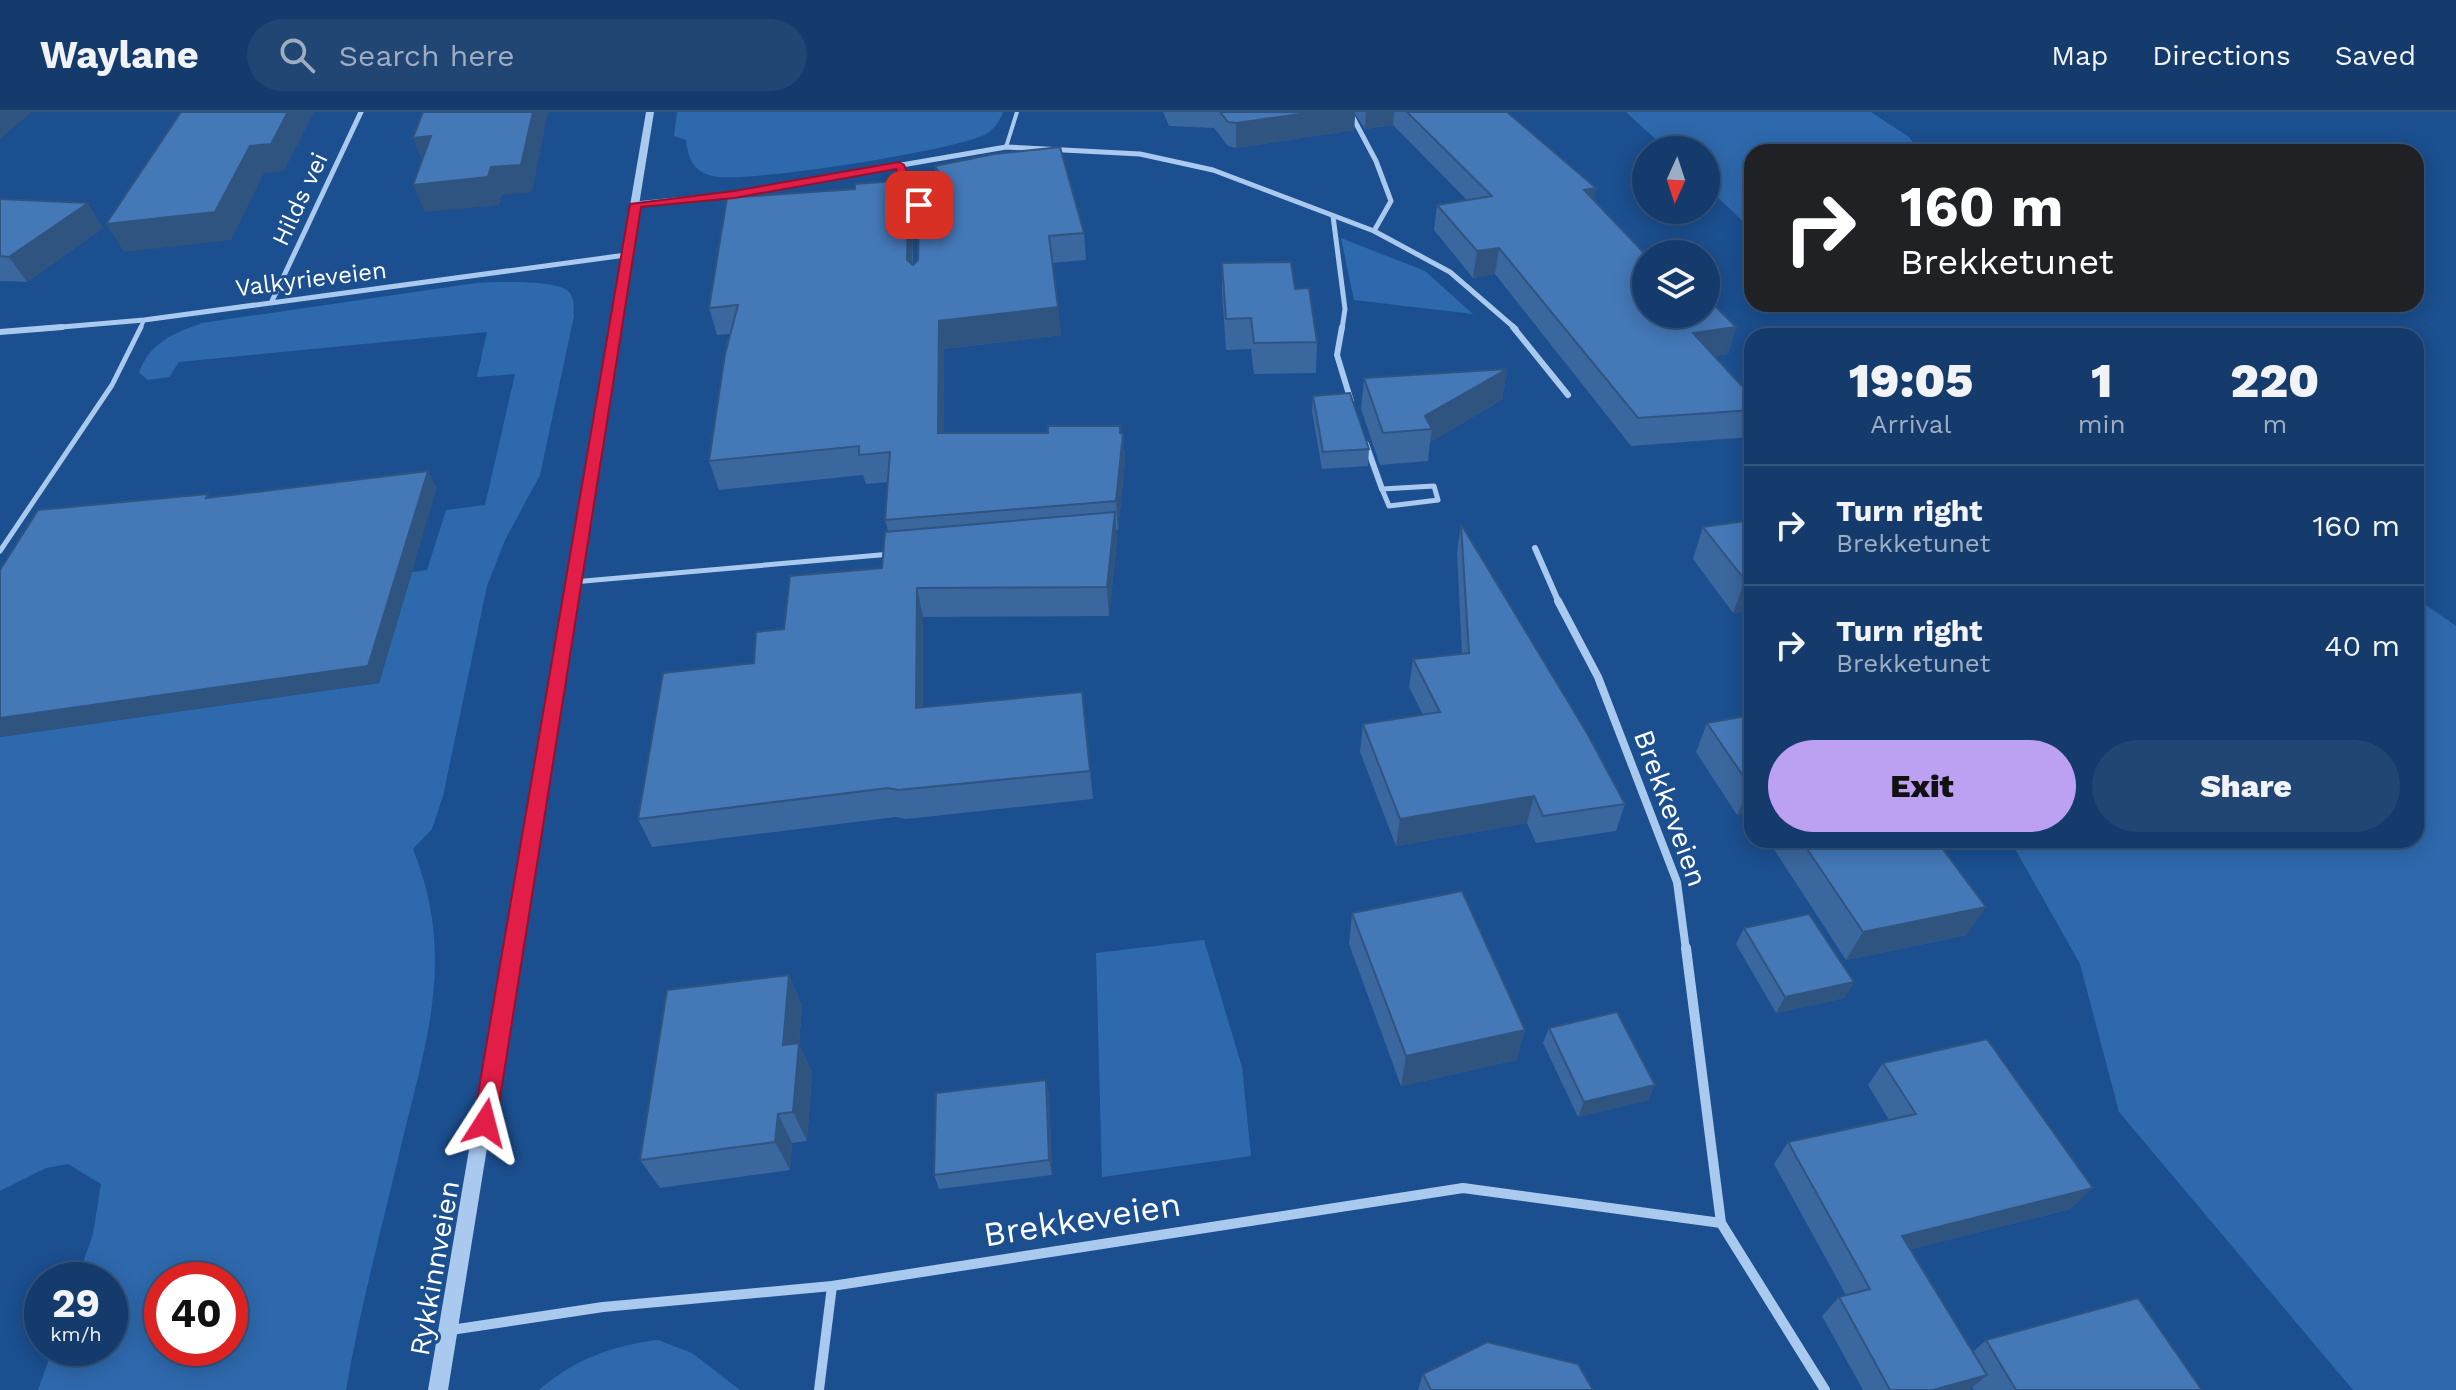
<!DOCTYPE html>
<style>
:root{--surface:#143b6b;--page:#214673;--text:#f1f3f6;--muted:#9dadc1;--line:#33557e;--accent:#bca0f2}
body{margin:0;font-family:"Work Sans",sans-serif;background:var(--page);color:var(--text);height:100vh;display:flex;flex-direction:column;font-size:30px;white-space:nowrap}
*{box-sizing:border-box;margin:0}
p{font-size:26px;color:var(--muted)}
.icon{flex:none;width:44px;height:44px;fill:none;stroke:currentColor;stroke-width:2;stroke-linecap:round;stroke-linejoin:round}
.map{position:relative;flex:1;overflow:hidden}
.side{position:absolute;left:1744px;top:216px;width:680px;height:520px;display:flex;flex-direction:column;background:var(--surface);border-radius:24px;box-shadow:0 4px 20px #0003,0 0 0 2px var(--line)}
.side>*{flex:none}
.guide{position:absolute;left:1744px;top:32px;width:680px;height:168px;border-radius:24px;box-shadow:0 4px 20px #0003,0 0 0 2px var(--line);background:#202124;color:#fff;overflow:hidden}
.needle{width:52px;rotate:183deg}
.buttons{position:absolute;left:1632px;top:24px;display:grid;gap:16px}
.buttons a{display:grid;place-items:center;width:88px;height:88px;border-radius:50%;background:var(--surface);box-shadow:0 4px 20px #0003,0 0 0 2px var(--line);font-size:40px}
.speed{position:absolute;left:24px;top:1150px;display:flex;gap:16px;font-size:40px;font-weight:700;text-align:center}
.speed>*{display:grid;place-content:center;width:104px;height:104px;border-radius:50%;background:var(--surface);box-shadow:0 4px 20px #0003,0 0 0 2px var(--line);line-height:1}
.speed small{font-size:20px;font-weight:400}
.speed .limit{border:12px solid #d22;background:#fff;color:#111}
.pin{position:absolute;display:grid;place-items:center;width:68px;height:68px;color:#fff;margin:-34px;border-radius:16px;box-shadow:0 4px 12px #0006}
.me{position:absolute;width:88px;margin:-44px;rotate:9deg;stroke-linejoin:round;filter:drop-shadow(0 0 6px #0008)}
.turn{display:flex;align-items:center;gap:28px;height:168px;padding:0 24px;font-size:36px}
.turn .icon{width:104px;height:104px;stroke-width:2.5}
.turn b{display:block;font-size:56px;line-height:68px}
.eta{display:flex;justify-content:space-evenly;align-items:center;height:136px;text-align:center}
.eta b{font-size:48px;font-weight:800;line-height:56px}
.primary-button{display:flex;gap:16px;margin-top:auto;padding:16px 24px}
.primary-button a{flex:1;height:92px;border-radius:48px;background:var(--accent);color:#111;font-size:32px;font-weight:800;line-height:92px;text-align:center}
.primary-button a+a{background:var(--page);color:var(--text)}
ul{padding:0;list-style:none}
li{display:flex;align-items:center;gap:24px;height:120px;padding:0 24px;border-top:2px solid var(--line)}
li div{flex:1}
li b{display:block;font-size:30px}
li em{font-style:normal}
header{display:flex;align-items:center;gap:48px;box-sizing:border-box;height:112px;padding:0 40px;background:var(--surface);border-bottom:2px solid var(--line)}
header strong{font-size:38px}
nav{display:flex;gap:44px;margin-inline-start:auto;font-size:28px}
.search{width:560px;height:72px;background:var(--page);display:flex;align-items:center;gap:20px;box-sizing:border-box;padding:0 28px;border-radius:44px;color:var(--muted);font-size:30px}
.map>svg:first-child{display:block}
</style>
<header>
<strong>Waylane</strong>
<div class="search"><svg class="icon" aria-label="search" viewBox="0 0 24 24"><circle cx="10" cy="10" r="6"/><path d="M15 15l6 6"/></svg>Search here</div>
<nav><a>Map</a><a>Directions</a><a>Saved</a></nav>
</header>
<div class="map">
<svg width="2456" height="1278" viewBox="0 0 2456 1278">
<rect width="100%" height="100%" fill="#1b4f8f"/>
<!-- green -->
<g fill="#2e69ad" fill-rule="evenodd">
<path d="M677,0H1003C1000,9 993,19 984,23C952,39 744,72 712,64C693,59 688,46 686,28L674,24Z"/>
<path d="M1626,0H1871L1909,25L1918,37L1752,40V118L1706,74V38H1667Z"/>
<path d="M1341,126L1425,159L1473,202L1354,188Z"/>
<path d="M476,171C494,170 558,167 569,180C575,186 573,196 574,204L540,363L505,428L487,474L443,684L432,717L413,737C456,844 427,927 401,1034C382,1115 360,1196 346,1278H38L53,1236H110V1168H77L93,1122L101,1072L68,1052L46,1056L0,1079V625L379,571L412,460L427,458L446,398L485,393L515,262L477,265L487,220L179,250L169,265L148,268L139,261C149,231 174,221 202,211ZM162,1168H230V1236H162Z"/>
<path d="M2416,486L2456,514V1278H2353L2119,1000L2080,852L2010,728H2416Z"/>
<path d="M1204,828L1242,955L1251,1044L1102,1065L1096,841Z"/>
<path d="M658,1228L692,1241L740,1278H539C573,1248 613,1233 658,1228Z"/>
</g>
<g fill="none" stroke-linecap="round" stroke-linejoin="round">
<!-- service-far1 -->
<g stroke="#a9c9ee" stroke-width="4">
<path d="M1006,35L1017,0"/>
<path d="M140,217L144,208"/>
</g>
<!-- service -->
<g stroke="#a9c9ee" stroke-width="5">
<path d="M1434,374L1438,388L1389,394L1382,377Z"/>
<path d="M0,439L112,273L141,215"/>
<path d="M573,470L891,442"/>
</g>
<!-- minor-far3 -->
<g stroke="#a9c9ee" stroke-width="5">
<path d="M899,53L919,93V103"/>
<path d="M636,92L734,82L1006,35L1140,42L1213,58L1374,119L1391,89L1376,49L1350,0"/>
<path d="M1333,104L1345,197L1342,217"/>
<path d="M1374,119L1450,160L1516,217"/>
<path d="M272,189L361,0"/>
<path d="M38,217L144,208L626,143"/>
</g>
<!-- minor-far2 -->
<g stroke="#a9c9ee" stroke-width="6">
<path d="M1342,215L1337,243L1351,289"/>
<path d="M1513,215L1568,283"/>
<path d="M0,220L62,215"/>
<path d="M1366,332L1382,377"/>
<path d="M1535,436L1559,491"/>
</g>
<!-- minor-far1 -->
<path stroke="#a9c9ee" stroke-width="8" d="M1558,489L1598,565L1677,770L1686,838"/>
<!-- minor -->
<g stroke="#a9c9ee" stroke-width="10">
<path d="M1686,836L1721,1111L1825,1278"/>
<path d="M451,1218L603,1195L832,1174L1463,1076L1721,1111"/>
<path d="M819,1278L832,1174"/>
</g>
<!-- tertiary -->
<path fill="#a9c9ee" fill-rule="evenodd" d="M646,0H654L448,1278H428Z"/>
</g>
<!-- wall -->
<g fill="#3a679d">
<path d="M1163,0H1507L1593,88L1646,202L1736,215L1728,242L1714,244L1752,285V325L1631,334L1495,162L1473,166L1434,118L1437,93L1467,88L1393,13L1365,17L1355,2L1354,18L1236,36L1228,34L1214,16L1169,14Z"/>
<path d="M935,54L1084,121L1086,148L1052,151L1061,223L944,237V321H1048L1120,314L1121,322H1123L1125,350L1118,418H1116L1117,429L1109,504L923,505V596L1082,580L1093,687L906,707L896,705L652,735L638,707L754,551L784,517L882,456L888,419L885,408L888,370L866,372L863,363L719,378L709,349L730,222L717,223L709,196L913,94V153L918,148L937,67Z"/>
<path d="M0,87L103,116L27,170L0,169Z"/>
<path d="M1222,151L1295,177L1317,230L1316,261L1254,262L1251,237L1226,238L1222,181Z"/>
<path d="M1507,257L1502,288L1430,330L1428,349L1380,353L1361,297L1364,266Z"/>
<path d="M1313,284L1369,337L1368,354L1322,357L1312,300Z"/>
<path d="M1752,408V498L1733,501L1693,447L1703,415Z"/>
<path d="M1461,412L1625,692L1616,719L1536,731L1527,711L1396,734L1360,640L1363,612L1423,603L1409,575L1413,547L1462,542L1457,440Z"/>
<path d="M1752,603V704L1749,700L1737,703L1696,640L1707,611Z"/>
<path d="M1768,728H1936L1967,823L1846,848Z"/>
<path d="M1352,801L1525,918L1516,948L1401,974L1349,832Z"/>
<path d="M1744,816L1854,870L1844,886L1776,901L1736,832Z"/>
<path d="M789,863L802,894L799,932L812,961L807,1029L792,1031L790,1058L660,1076L640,1048Z"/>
<path d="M1549,916L1655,973L1648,988L1578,1005L1543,931Z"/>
<path d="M1883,951L2071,1097L1911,1137L1973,1240L1986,1228L2202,1278H1974L1972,1275L1969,1278H1863L1822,1204L1839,1185L1846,1183L1774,1052L1788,1030L1889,1008L1868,973Z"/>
<path d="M1046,968L1049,984L1052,1063L939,1077L934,1063Z"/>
<path d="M1423,1262L1593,1278H1418Z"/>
</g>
<!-- shaded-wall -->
<g fill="#305480">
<path d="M0,0H32L0,27Z"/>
<path d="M288,0H314L284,59L264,61L231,128L124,140L106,112Z"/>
<path d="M533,0H548L532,80L502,83L499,93L425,100L413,73L491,55Z"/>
<path d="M1314,0H1355L1354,18L1236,36V11Z"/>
<path d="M1366,0H1394L1393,13L1365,17Z"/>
<path d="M431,24L424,52L413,26Z"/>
<path d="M909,68L913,94L912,175L907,148Z"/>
<path d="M1596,76L1591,102L1584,78Z"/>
<path d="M88,91L103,116L27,170L9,145Z"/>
<path d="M1499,136L1495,162L1473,166L1477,139Z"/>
<path d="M1058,195L1061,223L944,237V349L938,321L939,209Z"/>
<path d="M1736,215L1728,242L1686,249L1693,221Z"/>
<path d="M1507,257L1502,288L1430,330L1432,317L1425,304Z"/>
<path d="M1120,314L1122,334L1123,322L1125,350L1118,418L1116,389Z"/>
<path d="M428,359L437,376L379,571L0,625V606Z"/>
<path d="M1115,400L1117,429L1109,504L1107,475Z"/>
<path d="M1752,467V498L1733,501L1745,468Z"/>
<path d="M917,476L923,505V625L916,596Z"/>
<path d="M1752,673V695L1749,700L1737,703L1750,674Z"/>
<path d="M1534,684L1527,711L1396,734L1400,707Z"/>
<path d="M1986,795L1967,823L1846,848L1863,820Z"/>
<path d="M789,863L802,894L799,932L812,961L807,1029L793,1000L783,933Z"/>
<path d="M1854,870L1844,886L1776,901L1785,885Z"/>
<path d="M1525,918L1516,948L1401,974L1406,944Z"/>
<path d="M1046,968L1049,984L1052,1063L1049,1048Z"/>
<path d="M1655,973L1648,988L1578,1005L1584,990Z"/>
<path d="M778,1002L792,1031L790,1058L775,1030Z"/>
<path d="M2093,1076L2071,1097L1885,1144L1902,1124Z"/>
<path d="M1987,1263L1969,1278H1933Z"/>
</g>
<!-- building -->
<g fill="#4478b7" stroke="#305480" stroke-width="2">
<path d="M181,0H288L271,32L250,34L215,100L106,112Z"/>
<path d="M423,0H533L521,53L491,55L488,65L413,73L431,24L413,26Z"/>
<path d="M1220,0H1314L1236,11L1228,10Z"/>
<path d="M1407,0H1507L1596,76L1584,78L1646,143V202H1706V185L1736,215L1693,221L1752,285V298L1638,306L1499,136L1477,139L1437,93L1492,84Z"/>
<path d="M1060,35L1084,121L1049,124L1058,195L939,209L938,321H1048V314H1120V321L1123,322L1116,389L885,408L890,340L859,343V334L709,349L725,242L738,193L709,196L727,86L855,77V72L909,68L907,148L913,153L918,148L920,68L942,66L935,54L994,42Z"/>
<path d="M0,87L88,91L9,145L0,144Z"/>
<path d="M1291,150L1295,177L1309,176L1317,230L1254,231L1251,206L1226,207L1222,151Z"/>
<path d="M1507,257L1425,304L1432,317L1383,321L1364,266Z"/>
<path d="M1350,281L1369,337L1323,340L1313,284Z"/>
<path d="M428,359L368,554L0,606V458L38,398L208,382L206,386Z"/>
<path d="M1115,400L1107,475L917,476L916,596L1082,580L1090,659L898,678L888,676L638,707L663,561L754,551L756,520L784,517L790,464L882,456L885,420Z"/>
<path d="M1752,408V467L1745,468L1703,415Z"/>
<path d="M1461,412L1587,621L1625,692L1543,704L1534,684L1400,707L1363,612L1440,600L1413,547L1469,541Z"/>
<path d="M1752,603V673L1750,674L1707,611Z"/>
<path d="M1801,728H1936L1986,795L1863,820Z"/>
<path d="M1462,779L1525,918L1406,944L1352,801Z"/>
<path d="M1809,802L1854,870L1785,885L1744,816Z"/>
<path d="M789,863L783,933L799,931L793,1000L778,1002L775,1030L640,1048L667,878Z"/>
<path d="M1617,900L1655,973L1584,990L1549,916Z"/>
<path d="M1987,927L2093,1076L1902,1124L1987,1263L1933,1278H1890L1839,1185L1870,1177L1788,1030L1916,1002L1883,951Z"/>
<path d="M1046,968L1049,1048L934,1063L936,981Z"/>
<path d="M2138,1186L2202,1278H2016L1986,1228Z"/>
<path d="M1487,1230L1578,1252L1593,1278H1431L1423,1262Z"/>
</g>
<!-- route -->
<path fill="#e11d48" stroke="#92132f" stroke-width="2" d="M899,50L904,53L923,95H915L896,57L734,86L641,95L496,1011L493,1019L485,1022L477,1019L473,1011L630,92L734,79Z"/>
<g text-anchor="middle" stroke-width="6" stroke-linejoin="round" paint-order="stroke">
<!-- far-street labels -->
<g font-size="24" fill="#fff" stroke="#1b4f8f">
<text transform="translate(300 87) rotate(-65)" y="8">Hilds vei</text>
<text transform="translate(311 167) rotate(-7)" y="8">Valkyrieveien</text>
</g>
<!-- street labels -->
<g font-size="28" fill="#fff" stroke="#1b4f8f">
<text transform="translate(1671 696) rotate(70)" y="10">Brekkeveien</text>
<text transform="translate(434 1156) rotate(-80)" y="10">Rykkinnveien</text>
</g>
<!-- near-street labels -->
<g font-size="34" fill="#fff" stroke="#1b4f8f">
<text transform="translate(1082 1107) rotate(-9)" y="12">Brekkeveien</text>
</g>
</g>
</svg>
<div class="buttons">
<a><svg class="needle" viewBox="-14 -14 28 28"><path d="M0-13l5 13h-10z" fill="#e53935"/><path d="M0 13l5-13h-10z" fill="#9dadc1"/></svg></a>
<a><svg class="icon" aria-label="layers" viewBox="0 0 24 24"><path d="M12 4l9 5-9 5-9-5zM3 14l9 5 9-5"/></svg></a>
</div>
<div class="speed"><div>29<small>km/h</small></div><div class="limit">40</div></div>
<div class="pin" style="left:919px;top:93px;background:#d93025"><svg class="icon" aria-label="arrive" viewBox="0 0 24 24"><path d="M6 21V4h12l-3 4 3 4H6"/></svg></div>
<svg class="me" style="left:485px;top:1011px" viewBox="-20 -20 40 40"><path d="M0-17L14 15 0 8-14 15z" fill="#e11d48" stroke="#fff" stroke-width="4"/></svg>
<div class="guide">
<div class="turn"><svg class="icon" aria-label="right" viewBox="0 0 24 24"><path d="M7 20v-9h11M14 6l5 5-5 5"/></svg><div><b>160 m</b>Brekketunet</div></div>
</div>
<section class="side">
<div class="eta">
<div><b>19:05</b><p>Arrival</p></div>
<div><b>1</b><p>min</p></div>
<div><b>220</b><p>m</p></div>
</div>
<ul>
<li><svg class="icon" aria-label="right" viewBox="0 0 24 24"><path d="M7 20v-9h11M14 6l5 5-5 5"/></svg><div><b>Turn right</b><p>Brekketunet</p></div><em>160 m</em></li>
<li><svg class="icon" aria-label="right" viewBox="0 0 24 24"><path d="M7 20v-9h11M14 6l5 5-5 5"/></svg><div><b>Turn right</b><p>Brekketunet</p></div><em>40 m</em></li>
</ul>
<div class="primary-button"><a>Exit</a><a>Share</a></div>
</section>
</div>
